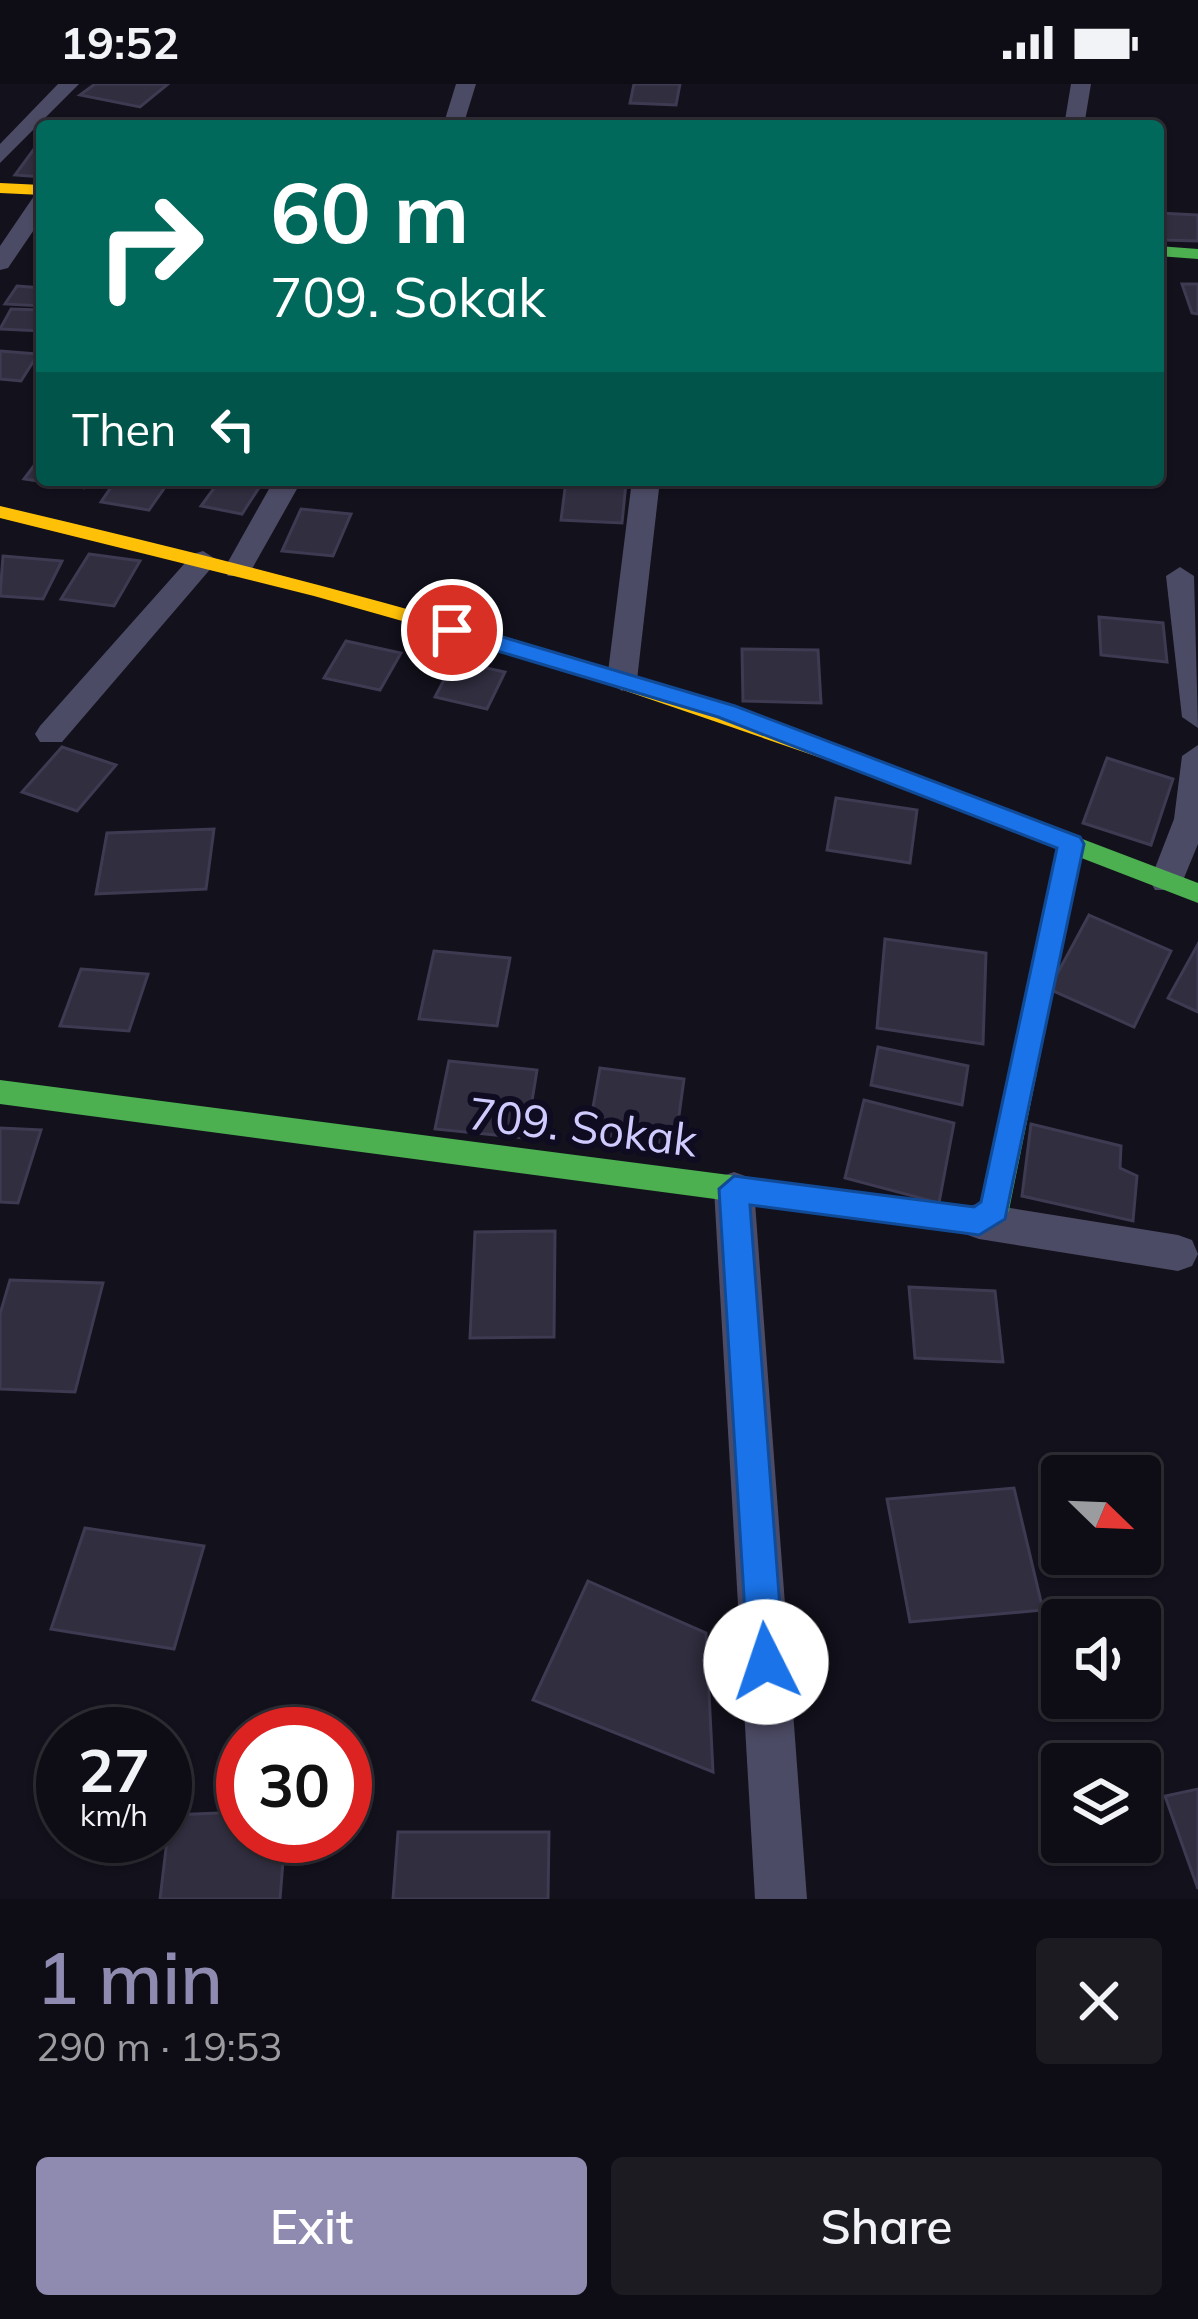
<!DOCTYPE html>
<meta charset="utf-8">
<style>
:root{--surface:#0e0d15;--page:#1c1b22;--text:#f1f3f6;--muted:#9b9ca0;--line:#2e2d34;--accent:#8e8ab0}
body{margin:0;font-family:Mulish,sans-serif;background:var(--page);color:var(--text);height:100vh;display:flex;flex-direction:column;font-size:45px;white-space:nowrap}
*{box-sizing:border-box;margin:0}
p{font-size:39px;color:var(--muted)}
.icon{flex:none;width:66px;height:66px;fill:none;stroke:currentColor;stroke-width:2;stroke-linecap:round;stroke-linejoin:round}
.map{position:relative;height:1815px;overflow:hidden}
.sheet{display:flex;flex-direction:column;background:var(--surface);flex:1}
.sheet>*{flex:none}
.banner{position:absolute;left:36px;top:36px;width:1128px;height:366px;border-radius:12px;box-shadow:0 3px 9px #0004,0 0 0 3px var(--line);background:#00695c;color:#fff;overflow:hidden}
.needle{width:78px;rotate:113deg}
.fabs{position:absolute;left:1041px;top:1371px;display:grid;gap:24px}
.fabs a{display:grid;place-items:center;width:120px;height:120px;border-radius:12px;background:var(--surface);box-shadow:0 3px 9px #0004,0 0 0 3px var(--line);font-size:60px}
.speed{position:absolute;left:36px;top:1623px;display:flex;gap:24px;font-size:60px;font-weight:700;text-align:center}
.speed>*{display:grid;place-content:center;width:156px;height:156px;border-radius:50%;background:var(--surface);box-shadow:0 3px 9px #0004,0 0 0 3px var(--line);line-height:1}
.speed small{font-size:30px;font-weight:400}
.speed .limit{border:18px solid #d22;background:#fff;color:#111}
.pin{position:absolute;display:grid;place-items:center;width:102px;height:102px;color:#fff;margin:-51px;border:6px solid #fff;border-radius:50%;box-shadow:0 3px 12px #0007}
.me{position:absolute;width:132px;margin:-66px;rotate:356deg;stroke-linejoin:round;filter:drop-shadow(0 0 9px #0008)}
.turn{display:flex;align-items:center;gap:42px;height:252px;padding:0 36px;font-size:54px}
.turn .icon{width:156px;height:156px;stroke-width:2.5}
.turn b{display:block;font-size:84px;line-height:102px}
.then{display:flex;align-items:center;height:114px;padding:0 36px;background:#0003;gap:24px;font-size:45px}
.round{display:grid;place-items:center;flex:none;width:126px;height:126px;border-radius:12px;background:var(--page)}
.overview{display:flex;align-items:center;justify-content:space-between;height:204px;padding:0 36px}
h1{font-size:72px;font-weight:600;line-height:90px;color:var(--accent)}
.primary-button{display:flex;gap:24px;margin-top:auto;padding:24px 36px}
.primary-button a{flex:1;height:138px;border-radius:12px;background:var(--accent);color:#fff;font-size:48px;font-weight:600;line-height:138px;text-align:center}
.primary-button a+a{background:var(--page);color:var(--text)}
.status{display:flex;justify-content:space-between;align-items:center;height:84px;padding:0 60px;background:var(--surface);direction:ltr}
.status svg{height:33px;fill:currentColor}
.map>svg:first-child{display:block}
</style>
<div class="status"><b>19:52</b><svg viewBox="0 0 49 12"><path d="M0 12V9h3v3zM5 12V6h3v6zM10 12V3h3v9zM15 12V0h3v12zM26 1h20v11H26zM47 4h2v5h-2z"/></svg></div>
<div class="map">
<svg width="1198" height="1815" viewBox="0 0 1198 1815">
<rect width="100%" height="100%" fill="#12111c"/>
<!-- building -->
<g fill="#302e3f" stroke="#3e3a51" stroke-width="3">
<path d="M95,0H168L140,23L80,11Z"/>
<path d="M634,0H680L676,21L630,19Z"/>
<path d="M34,65H42V93L15,91Z"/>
<path d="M1158,129L1198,131V157L1165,156Z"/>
<path d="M1182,200H1198V230L1192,229Z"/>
<path d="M17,202L42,204V222L5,220Z"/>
<path d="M11,225L42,226V247L0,245Z"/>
<path d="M0,267L38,270L21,297L0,295Z"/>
<path d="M42,371V396H90L84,404L24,395Z"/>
<path d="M116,396H170L149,426L101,418Z"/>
<path d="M220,396H264L242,430L201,422Z"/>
<path d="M566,397L626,399L622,439L561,436Z"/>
<path d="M301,425L351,430L333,472L282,467Z"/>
<path d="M89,470L140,477L114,522L61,515Z"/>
<path d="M3,472L62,477L43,515L0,512Z"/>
<path d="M1099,533L1163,539L1167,578L1101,571Z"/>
<path d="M346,557L401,569L380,606L324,594Z"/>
<path d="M742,565L818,566L821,619L743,617Z"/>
<path d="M454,577L505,588L487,625L435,613Z"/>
<path d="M62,663L116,681L77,727L22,708Z"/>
<path d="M1107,674L1173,695L1151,761L1083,739Z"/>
<path d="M836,714L917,726L910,779L827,766Z"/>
<path d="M214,745L206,805L96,810L107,749Z"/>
<path d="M1089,831L1171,867L1134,943L1049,905Z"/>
<path d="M885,855L986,869L983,960L877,944Z"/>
<path d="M1198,860V928L1168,914Z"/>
<path d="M434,867L510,874L497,942L419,935Z"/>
<path d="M81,885L148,890L129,947L60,942Z"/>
<path d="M878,963L968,982L962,1021L871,1001Z"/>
<path d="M449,977L537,986L526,1054L435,1045Z"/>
<path d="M600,984L684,995L674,1068L587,1057Z"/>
<path d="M864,1016L954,1039L939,1119L845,1094Z"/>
<path d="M1031,1040L1121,1062L1120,1084L1137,1092L1133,1137L1022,1112Z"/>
<path d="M0,1044L41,1046L18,1119L0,1118Z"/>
<path d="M555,1147L554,1253L470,1254L475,1148Z"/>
<path d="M10,1196L103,1199L75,1308L0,1305V1230Z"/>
<path d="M909,1203L995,1207L1003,1278L915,1274Z"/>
<path d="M1014,1404L1043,1526L910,1538L887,1415Z"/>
<path d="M85,1444L204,1462L174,1565L51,1545Z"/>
<path d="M588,1497L706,1549L713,1688L533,1616Z"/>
<path d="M1198,1705V1805L1165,1712Z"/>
<path d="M243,1728V1752H285L280,1815H160L170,1731Z"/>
<path d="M398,1748H549L548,1815H393Z"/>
</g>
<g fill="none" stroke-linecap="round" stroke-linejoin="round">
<!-- street -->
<g fill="#4c4b65" fill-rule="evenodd">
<path d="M58,0H79L0,79V60Z"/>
<path d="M456,0H476L463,42H443Z"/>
<path d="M1071,0H1091L1084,42H1064Z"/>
<path d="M42,110V134L8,184L0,186V162L34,112Z"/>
<path d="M274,396H302L248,492H228L224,485Z"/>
<path d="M632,396H660L637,596L622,607L607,596Z"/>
<path d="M203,467L217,476L213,482L62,658H40L35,650L40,642L193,470Z"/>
<path d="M1180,483L1194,492L1198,644L1182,633L1166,492Z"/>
<path d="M1198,661V760L1179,806H1155L1150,797L1174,735L1182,672Z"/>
<path d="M734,1088L748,1093L754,1105L807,1815H755L714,1105L720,1093Z"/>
<path d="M979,1119L1178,1151L1192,1156L1198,1170L1192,1182L1178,1187L979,1155L965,1150L959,1137L965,1124Z"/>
</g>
<!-- fast -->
<g fill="#4caf50" fill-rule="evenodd">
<path d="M1158,162L1198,165V175L1158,172Z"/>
<path d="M830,659L1198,799V819L822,674L818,668L822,662Z"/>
<path d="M1035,918L1045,921L1049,929L1009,1126L1005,1135L979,1150L0,1020V996L975,1123L981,1119L1021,929L1025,921Z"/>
</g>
<!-- slow -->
<g fill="#ffc107" fill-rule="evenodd">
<path d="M0,99L42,101V111L0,109Z"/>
<path d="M0,422C284,489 564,561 838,662L842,668L830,677L515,569L314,512L0,434Z"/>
<path d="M1071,751L1084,760L1049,929L1045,937H1025L1021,929L1058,760Z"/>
</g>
</g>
<!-- route -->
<path fill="#1a73e8" stroke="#114b97" stroke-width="3" d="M452,538L735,622L1080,753L1084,760L1005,1135L979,1151L750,1121L784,1578L778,1591L766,1596L753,1591L748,1578L719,1105L734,1092L974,1123L981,1118L1057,764L718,633L444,551L441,546Z"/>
<g text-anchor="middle" stroke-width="12" stroke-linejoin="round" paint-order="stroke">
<!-- street labels -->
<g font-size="45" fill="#d0cbff" stroke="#0f0c21">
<text transform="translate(583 1043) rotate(7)" y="16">709. Sokak</text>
</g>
</g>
</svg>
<div class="fabs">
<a><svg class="needle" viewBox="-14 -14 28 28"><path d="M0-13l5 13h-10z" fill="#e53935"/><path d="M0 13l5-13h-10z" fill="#9b9ca0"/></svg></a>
<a><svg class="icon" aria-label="sound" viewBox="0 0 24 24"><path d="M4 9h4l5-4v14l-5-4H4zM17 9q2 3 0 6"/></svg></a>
<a><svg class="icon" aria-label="layers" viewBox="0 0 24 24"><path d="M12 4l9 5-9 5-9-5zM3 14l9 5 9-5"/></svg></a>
</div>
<div class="speed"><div>27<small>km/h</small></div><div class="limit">30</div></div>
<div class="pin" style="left:452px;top:546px;background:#d93025"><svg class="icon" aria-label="arrive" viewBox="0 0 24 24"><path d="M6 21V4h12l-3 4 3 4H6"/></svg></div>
<svg class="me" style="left:766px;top:1578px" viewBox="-20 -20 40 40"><circle r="19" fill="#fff"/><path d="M0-13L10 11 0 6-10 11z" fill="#1a73e8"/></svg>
<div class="banner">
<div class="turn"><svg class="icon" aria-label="right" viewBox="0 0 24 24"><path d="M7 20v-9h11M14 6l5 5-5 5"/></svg><div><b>60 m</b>709. Sokak</div></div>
<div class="then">Then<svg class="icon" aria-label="left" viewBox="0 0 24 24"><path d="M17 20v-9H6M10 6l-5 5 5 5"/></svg></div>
</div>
</div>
<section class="sheet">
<div class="overview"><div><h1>1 min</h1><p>290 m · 19:53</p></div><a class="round"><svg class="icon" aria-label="close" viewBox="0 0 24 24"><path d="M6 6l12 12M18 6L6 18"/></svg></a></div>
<div class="primary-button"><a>Exit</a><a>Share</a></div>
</section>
